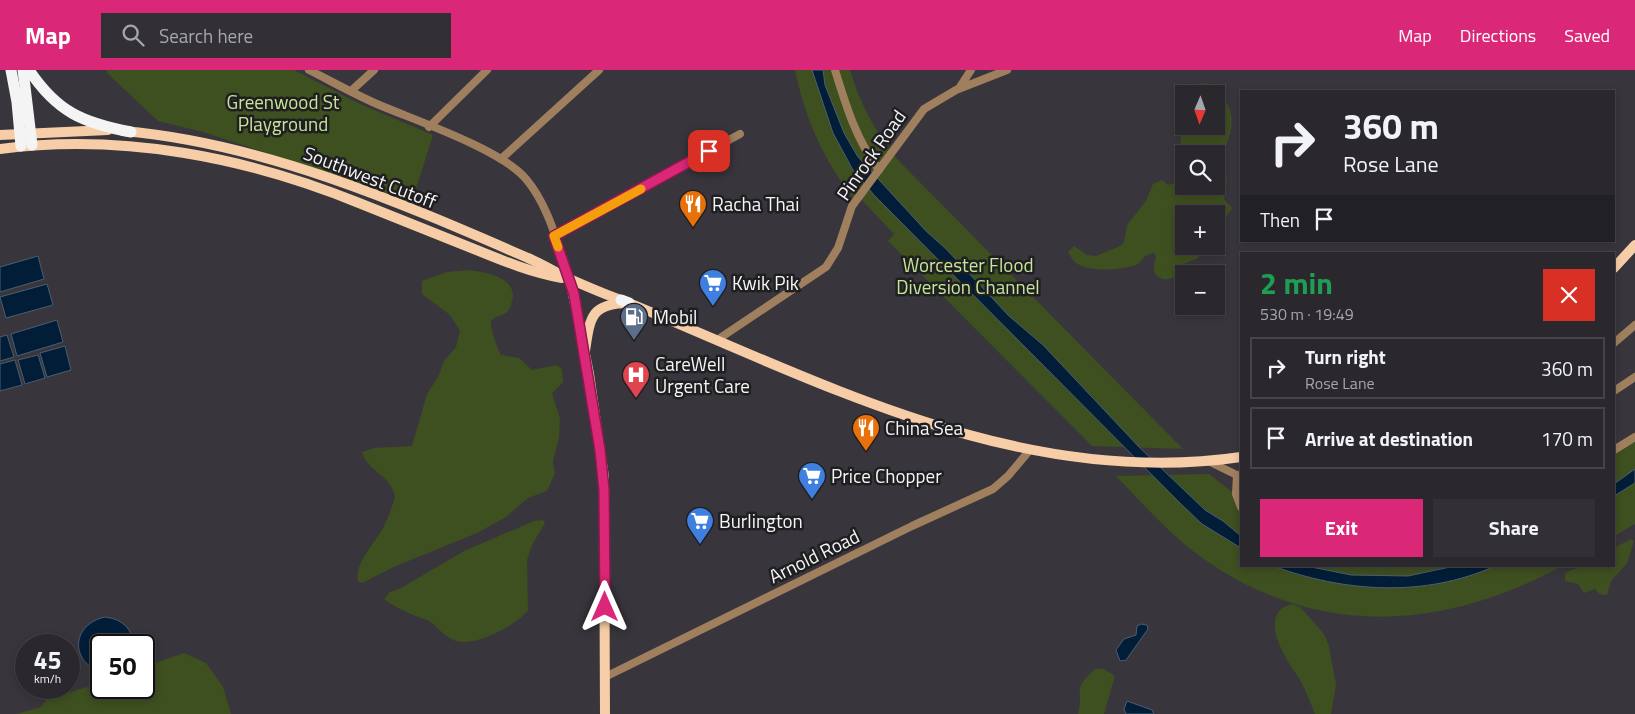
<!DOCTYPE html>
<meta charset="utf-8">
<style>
:root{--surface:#2a282d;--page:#323035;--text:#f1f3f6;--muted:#a5a6aa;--line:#464449;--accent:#db2777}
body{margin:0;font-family:"Titillium Web",sans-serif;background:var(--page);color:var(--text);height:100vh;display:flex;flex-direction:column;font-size:19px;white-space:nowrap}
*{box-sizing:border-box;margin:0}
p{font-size:16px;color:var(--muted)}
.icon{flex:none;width:28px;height:28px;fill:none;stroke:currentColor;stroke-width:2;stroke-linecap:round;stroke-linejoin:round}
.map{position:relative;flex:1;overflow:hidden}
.sheet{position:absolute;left:1240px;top:182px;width:375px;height:315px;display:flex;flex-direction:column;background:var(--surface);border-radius:0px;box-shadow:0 2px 8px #0003,0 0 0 1px var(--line)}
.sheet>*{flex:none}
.top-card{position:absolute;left:1240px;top:20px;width:375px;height:152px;border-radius:0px;box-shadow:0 2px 8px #0003,0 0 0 1px var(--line);background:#2a282d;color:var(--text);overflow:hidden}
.needle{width:32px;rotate:182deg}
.tools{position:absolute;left:1175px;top:15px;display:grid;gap:10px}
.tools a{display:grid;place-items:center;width:50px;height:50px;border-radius:0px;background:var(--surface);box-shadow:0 2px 8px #0003,0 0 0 1px var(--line);font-size:25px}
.speed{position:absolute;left:15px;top:564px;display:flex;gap:10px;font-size:25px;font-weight:700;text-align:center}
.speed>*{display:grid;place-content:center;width:65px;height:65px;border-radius:50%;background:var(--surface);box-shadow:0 2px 8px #0003,0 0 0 1px var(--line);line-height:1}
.speed small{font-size:12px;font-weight:400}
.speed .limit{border:2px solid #111;border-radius:8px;background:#fff;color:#111}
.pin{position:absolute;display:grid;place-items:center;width:42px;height:42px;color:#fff;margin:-21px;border-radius:10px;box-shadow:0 2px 8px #0006}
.me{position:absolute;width:55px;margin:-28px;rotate:0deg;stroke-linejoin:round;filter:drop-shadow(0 0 4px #0008)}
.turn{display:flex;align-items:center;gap:18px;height:105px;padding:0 20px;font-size:22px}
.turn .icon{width:65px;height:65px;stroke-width:2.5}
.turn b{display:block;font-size:35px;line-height:42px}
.then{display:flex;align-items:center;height:48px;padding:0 20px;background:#0003;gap:10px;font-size:19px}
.round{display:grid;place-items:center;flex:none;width:52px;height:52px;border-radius:0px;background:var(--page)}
.summary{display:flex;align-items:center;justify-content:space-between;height:85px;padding:0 20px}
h1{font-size:30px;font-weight:700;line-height:38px;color:#1e9e55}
.primary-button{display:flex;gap:10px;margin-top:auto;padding:10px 20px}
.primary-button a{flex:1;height:58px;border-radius:0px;background:var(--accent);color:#fff;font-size:20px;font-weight:700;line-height:58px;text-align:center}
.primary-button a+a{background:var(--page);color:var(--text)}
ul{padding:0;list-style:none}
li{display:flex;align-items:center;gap:15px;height:62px;margin:0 10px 8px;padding:0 10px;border:2px solid var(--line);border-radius:0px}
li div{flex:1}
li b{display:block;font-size:19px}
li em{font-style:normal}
header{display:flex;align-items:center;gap:30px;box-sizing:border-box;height:70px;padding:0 25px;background:var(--accent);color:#fff}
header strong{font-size:24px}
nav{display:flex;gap:28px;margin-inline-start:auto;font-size:18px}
.search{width:350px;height:45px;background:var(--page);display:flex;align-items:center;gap:12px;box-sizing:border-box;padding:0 18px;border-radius:0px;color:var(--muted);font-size:19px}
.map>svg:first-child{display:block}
</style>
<header>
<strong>Map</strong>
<div class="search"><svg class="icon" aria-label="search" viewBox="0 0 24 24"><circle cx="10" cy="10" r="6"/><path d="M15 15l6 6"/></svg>Search here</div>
<nav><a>Map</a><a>Directions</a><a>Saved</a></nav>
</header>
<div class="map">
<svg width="1635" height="644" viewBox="0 0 1635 644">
<rect width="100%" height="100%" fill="#38363c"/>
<!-- green -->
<g fill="#3e4f20" fill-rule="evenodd">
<path d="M107,0H294L360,34L433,65L410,138L339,107L203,62L158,51L107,3Z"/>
<path d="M795,0H850C860,34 875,61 897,89L1183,379L1092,376L888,171L894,164L859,127L855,130C824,91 805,49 795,0Z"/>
<path d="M1206,13C1235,31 1238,54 1222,83L1227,111L1224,129L1232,138C1226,146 1222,157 1216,164V144H1184V176H1205L1198,188L1179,196L1176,206C1168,212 1154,210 1154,198C1153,194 1156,190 1156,186L1154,183C1140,186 1144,191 1136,195C1121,200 1088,203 1075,192C1072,189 1070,185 1068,182L1074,176L1087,185L1096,186L1120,176L1124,172L1127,155L1146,131L1153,114L1162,110L1168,115L1174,113C1179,103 1182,88 1181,77C1181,67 1179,62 1184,53V56H1216V24H1191L1197,14ZM1184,84H1216V116H1184Z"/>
<path d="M468,200C483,202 513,206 513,226C512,231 511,237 508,241C503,246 495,246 491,251C490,258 497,278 501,285L519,288L532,300L557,295L562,299L563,312L552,323L560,349L559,368L553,391L555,403L547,421L528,428L506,447L477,463L396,496L362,513L358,512C354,495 372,476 380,463C387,453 391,439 395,427C392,406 367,401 362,382L374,378L412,376L427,324L439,305L444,291L456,277L460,261L450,245L422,224V211L447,202Z"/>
<path d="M1635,364V454L1614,466V377Z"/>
<path d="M1209,404L1241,429V496H1562C1443,561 1315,569 1201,487C1169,464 1143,434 1116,406Z"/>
<path d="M543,450L545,453L532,475L527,490L528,540C517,555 475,577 456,571C444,567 438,557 429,551C426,549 421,548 418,547C406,542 395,537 384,529L390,522L401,518L464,481L534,451Z"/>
<path d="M1631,469L1634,471L1627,493L1611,511L1607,525L1599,524L1595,519L1584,523L1578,514L1565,511V503L1582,496H1614V478Z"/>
<path d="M1292,534L1300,537L1317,556L1324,564L1329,576L1336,615L1331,644H1315C1311,634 1304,616 1299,608C1287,591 1255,544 1292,534Z"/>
<path d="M184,583L206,593L223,617L231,644H16L41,637L47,629L101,613V618H144V597Z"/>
<path d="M1095,599H1104L1115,606L1104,644H1078C1085,618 1070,622 1095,599Z"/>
</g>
<!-- water -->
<g fill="#021d37" stroke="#4b5e71">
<path d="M812,0H823L825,15L844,63L858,87L926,161L946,179L1009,246L1043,275L1139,377L1205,440L1223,451L1241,466V478L1202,454L1179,432L874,125L853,100L833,63Z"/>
<path d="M38,186L44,209L0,222V197Z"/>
<path d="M47,214L53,235L6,248L0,227Z"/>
<path d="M57,250L63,272L17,286L11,264Z"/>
<path d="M7,265L14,287L0,291V267Z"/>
<path d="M65,276L71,300L47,307L40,283Z"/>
<path d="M38,285L45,308L25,314L18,290Z"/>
<path d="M15,290L22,315L0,321V294Z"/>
<path d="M1635,399V413L1614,426V414Z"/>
<path d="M1273,496H1306L1351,505L1408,506L1455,496H1495C1424,528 1344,522 1273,496Z"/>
<path d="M105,547C122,549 132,558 134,575H101V602C69,591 72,554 105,547Z"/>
<path d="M1141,554L1147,555L1148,559L1126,590L1120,591L1116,580L1124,569L1136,565L1137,556Z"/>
<path d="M1127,631L1152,640L1154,644H1126L1124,639Z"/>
</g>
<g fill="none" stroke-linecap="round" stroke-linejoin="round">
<!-- minor -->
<g stroke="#a07f5f" stroke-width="8">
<path d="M309,0C331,11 354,24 377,34C414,50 501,79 526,109C549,136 558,176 570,209"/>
<path d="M835,0C846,36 856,69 879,100"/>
<path d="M960,17L971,0"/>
<path d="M351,21L374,0"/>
<path d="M429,57L487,0"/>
<path d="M501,89L599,0"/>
<path d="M554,165L740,64"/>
<path d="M717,270L826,197L838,178L852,136L924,39L956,20L1007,0"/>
<path d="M1614,273L1635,255"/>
<path d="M1614,321L1635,307"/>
<path d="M1614,380L1635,367"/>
<path d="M1208,391L1241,407"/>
<path d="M1237,405L1236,424L1241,437"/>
<path d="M605,607L912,456L993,419L1008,406L1029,381"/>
</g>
<!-- major -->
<g stroke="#f6cda6" stroke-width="10">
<path d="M123,61C263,73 399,132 528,188C543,194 557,204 572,210C588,217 604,224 621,230"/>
<path d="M0,65L108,60"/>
<path d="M0,79C122,63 246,87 359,133C399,149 439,165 479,181C506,192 533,203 562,208"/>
<path d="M1614,198L1635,175"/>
<path d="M570,209L589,304L604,407L605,644"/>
<path d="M585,281C590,247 591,233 629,233C825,314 1023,419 1241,387"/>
</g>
<!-- highway -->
<g stroke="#f4f4f4" stroke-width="11">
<path d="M11,0L17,32L21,76"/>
<path d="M23,0L32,75"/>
<path d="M29,0C57,42 83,53 131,62"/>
<path d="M621,230L629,233"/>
</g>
</g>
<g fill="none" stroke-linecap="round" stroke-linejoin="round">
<defs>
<path id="route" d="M605,537L604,420L600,380L574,224L554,166L709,81"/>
</defs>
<!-- route casing -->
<use href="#route" stroke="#8e194d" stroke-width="12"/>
<!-- route -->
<use href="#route" stroke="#db2777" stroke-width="9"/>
<!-- slow -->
<path stroke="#f59e0b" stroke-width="9" d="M558,177L554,166L641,119"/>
</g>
<!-- icons -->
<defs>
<symbol id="restaurant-pin" viewBox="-11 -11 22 30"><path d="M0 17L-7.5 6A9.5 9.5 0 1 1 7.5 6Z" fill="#e8710a" stroke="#1f1e21"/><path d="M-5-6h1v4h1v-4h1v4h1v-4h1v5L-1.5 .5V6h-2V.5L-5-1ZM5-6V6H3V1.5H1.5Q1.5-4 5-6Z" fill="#fff"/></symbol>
<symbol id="supermarket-pin" viewBox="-11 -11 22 30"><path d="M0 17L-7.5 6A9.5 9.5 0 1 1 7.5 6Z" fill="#3f7fe0" stroke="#1f1e21"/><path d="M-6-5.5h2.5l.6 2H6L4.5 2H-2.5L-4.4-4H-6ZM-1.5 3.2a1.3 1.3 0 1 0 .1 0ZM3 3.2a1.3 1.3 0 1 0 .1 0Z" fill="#fff"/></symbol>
<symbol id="fuel-pin" viewBox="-11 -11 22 30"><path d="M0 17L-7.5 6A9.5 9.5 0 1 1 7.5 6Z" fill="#5c6f8a" stroke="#1f1e21"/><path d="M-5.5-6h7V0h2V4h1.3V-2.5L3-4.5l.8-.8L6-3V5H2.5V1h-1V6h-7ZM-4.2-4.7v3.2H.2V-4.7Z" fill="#fff"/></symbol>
<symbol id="hospital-pin" viewBox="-11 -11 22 30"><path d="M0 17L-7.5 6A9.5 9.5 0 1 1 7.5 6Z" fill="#e0444e" stroke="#1f1e21"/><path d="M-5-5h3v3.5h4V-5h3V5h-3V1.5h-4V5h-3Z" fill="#fff"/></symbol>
</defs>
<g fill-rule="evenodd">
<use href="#restaurant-pin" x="677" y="118" width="32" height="43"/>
<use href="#supermarket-pin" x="697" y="197" width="32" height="43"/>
<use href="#fuel-pin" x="618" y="231" width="32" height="43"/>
<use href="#hospital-pin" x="620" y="289" width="32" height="43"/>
<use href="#restaurant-pin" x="850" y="342" width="32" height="43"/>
<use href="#supermarket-pin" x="796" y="390" width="32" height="43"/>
<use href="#supermarket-pin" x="684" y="435" width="32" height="43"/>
</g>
<g text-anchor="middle" stroke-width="5" stroke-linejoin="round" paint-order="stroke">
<!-- park labels -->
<g font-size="19" fill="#c6e598" stroke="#1f1e21">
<text x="283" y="39">Greenwood St<tspan x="283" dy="22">Playground</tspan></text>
<text x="968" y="202">Worcester Flood<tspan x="968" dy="22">Diversion Channel</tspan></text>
</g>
<!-- street labels -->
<g font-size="19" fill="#f5f4f7" stroke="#1f1e21">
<text transform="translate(871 85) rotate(-55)" y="7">Pinrock Road</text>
<text transform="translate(370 107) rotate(21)" y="7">Southwest Cutoff</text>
<text transform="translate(814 486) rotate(-26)" y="7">Arnold Road</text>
</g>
<!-- poi labels -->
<g font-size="19" fill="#f5f4f7" stroke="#1f1e21" text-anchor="start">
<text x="712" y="141">Racha Thai</text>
<text x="732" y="220">Kwik Pik</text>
<text x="653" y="254">Mobil</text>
<text x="655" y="301">CareWell<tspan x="655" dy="22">Urgent Care</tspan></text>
<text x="885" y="365">China Sea</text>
<text x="831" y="413">Price Chopper</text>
<text x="719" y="458">Burlington</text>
</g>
</g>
</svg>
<div class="tools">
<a><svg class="needle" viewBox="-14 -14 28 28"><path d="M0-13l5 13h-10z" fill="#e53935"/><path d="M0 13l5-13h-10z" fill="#a5a6aa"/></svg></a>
<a><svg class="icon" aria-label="search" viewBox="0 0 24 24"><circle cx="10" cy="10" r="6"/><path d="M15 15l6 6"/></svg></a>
<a>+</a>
<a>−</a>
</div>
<div class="speed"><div>45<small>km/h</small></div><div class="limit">50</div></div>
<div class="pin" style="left:709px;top:81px;background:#d93025"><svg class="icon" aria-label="arrive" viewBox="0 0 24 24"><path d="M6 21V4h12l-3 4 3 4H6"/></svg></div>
<svg class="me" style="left:605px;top:537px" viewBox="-20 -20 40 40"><path d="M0-17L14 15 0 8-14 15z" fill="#db2777" stroke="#fff" stroke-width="4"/></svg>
<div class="top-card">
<div class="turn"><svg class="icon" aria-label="right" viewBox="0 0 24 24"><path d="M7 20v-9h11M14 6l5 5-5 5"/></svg><div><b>360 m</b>Rose Lane</div></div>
<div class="then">Then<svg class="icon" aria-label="arrive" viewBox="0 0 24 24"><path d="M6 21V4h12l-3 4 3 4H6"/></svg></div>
</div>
<section class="sheet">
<div class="summary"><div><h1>2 min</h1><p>530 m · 19:49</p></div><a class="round" style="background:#d93025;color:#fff"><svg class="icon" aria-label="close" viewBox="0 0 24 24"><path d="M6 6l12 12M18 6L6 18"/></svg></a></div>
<ul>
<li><svg class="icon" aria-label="right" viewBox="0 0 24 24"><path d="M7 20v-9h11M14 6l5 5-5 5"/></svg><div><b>Turn right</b><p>Rose Lane</p></div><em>360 m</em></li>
<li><svg class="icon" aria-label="arrive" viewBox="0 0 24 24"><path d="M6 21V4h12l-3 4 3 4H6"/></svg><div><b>Arrive at destination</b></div><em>170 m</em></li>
</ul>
<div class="primary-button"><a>Exit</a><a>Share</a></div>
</section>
</div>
